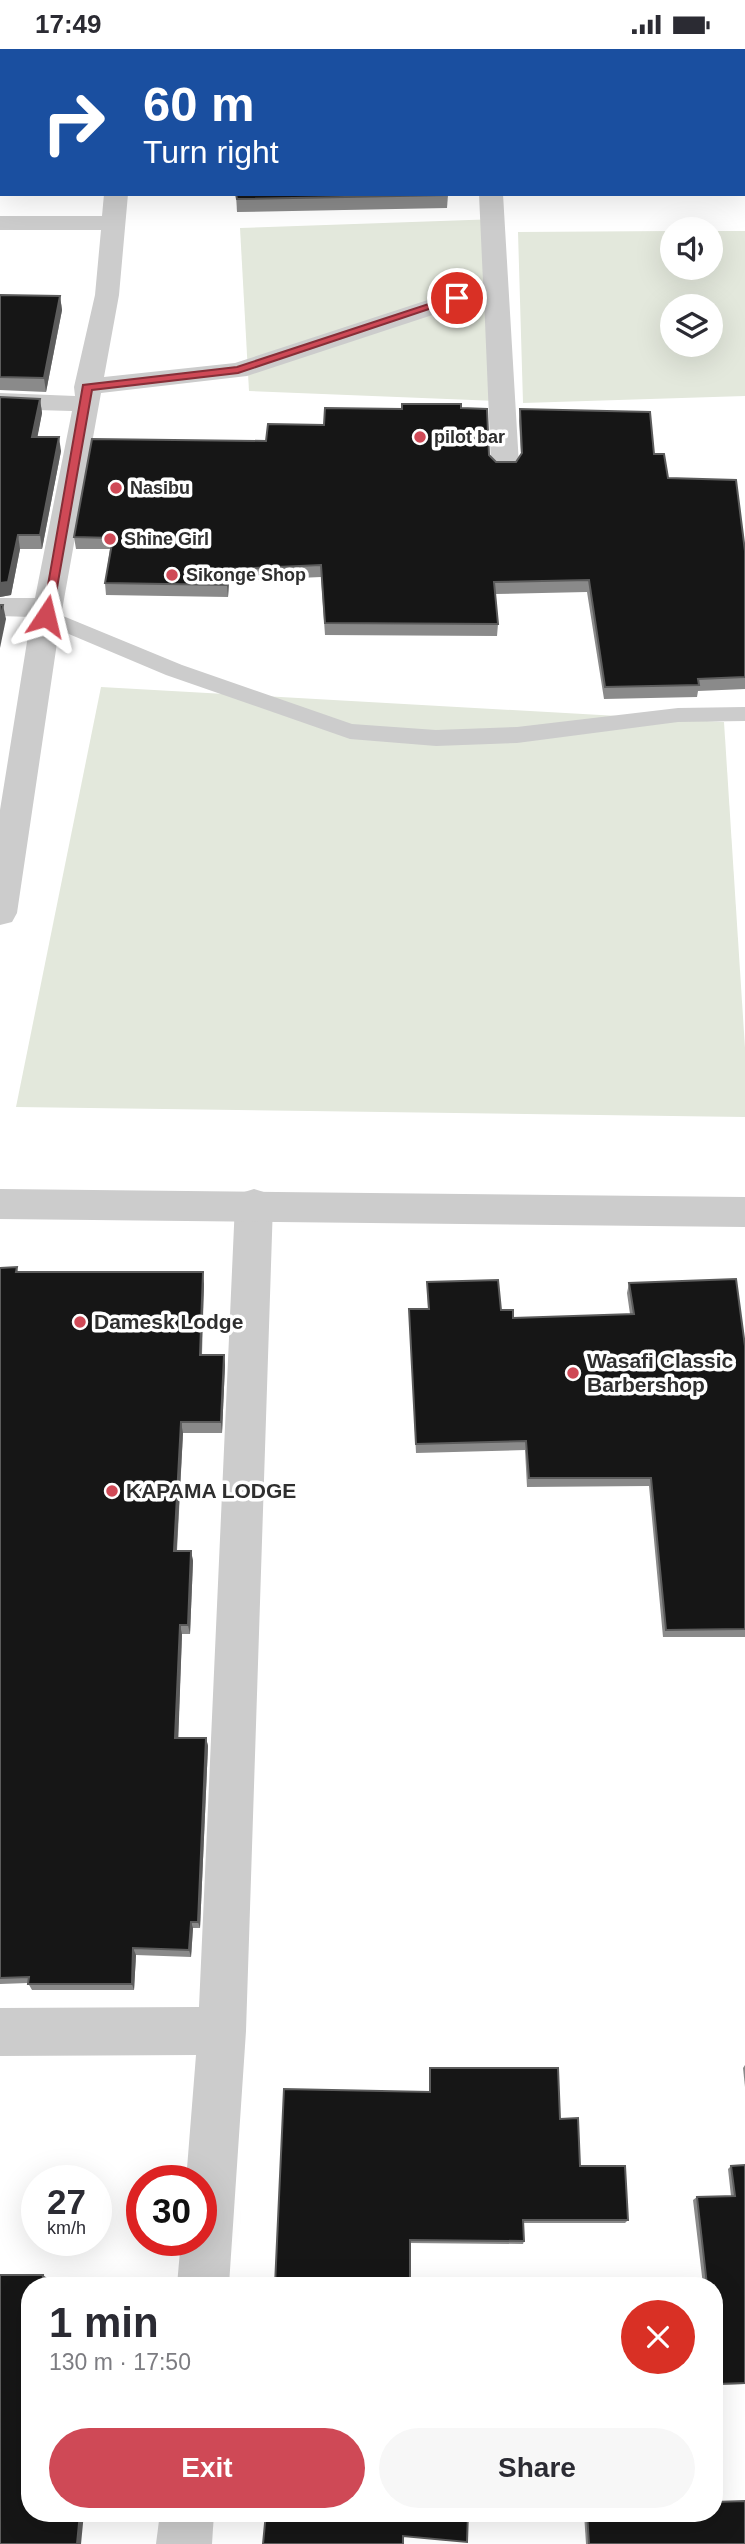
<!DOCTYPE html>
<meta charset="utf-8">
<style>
:root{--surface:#fff;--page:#f7f7f7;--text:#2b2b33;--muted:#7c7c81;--accent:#cf4956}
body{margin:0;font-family:Helvetica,sans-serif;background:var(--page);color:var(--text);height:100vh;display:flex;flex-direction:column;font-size:26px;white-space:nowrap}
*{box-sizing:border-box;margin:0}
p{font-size:23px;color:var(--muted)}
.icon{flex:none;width:38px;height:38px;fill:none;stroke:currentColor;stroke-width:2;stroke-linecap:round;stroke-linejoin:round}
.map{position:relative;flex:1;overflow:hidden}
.details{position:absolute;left:21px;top:2228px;width:702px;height:245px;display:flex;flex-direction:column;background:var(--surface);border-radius:28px;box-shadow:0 7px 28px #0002}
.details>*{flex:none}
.hud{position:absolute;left:0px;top:0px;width:746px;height:147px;box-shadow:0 7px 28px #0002;background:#1a4fa0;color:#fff;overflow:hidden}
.fabs{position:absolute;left:660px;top:168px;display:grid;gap:14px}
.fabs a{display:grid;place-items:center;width:63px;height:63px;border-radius:50%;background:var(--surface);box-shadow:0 7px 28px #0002;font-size:35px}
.speed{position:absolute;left:21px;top:2116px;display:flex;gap:14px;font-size:35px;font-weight:700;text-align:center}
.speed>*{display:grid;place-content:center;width:91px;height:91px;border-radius:50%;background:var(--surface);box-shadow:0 7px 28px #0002;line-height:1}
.speed small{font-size:18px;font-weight:400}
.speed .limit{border:10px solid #d22;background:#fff;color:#111}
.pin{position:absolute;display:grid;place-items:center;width:60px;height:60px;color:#fff;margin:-30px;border:4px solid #fff;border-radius:50%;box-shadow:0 2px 7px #0007}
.me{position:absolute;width:77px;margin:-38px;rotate:10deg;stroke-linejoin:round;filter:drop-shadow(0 0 5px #0008)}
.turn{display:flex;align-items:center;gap:24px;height:147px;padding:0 28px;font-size:32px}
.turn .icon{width:91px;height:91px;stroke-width:2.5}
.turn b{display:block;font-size:49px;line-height:60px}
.round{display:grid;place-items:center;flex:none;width:74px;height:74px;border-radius:37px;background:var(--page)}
.summary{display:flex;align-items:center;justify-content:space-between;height:119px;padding:0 28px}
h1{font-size:42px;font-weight:700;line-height:52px}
.cta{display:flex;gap:14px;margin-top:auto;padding:14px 28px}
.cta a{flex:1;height:80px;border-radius:42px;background:var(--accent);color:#fff;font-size:28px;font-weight:700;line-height:80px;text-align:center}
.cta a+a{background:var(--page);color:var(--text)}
.status{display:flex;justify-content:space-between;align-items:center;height:49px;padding:0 35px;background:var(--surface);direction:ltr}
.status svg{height:19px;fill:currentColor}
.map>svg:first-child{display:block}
</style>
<div class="status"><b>17:49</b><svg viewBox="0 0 49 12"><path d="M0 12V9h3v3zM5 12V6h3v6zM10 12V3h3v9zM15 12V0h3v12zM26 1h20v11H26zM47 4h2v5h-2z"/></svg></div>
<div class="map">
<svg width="745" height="2495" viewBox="0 0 745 2495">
<rect width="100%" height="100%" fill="#fff"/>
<!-- green -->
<g fill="#e3e8dc" fill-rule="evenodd">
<path d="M498,170L497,352L249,342L240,179Z"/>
<path d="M672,182V219H710L711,182H745V347L523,354L518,183ZM672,257H710V296H672Z"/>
<path d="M101,638L724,673L745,999V1068L16,1058Z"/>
</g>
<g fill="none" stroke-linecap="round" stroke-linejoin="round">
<!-- service -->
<path fill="#ccc" fill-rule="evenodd" d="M46,560L182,616L352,675L436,681L517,678L678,659L745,658V672L678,673L517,694L436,697L350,690L166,626L38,572L35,567Z"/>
<!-- minor -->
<g fill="#ccc" fill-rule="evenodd">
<path d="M104,145H128L119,246L104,328L235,314L483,233L479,145H503L519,416L515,422H495L491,416L484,249L247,327L101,344L61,567L17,864L12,873L0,876V761L31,568L0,567V549H35L72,362L0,360V344L75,347L74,338L95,246L101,181H0V167H102Z"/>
<path d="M254,1140L267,1144L273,1155L246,1982L229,2236H177L181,2191H201V2132H186L196,2006L0,2007V1959L199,1958L235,1155L241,1144Z"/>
<path d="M160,2464H214L212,2495H156Z"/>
</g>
<!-- tertiary -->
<path fill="#ccc" fill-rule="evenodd" d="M0,1140L745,1148V1178L0,1170Z"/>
</g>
<!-- wall -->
<g fill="#8a8a8a">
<path d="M0,0H745V26L2,2V126H0Z"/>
<path d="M744,28L745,29V103H744Z"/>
<path d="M236,145L448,146L447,159L237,163Z"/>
<path d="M0,246L60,247L62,261L46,343L0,341Z"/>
<path d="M0,348L40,350L42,364L37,388L61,402L42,500H20L11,546L0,548Z"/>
<path d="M461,359L489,406L496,413H516L521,406L519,372L520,360L654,405L668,429L745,502V640L698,642L697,648L604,650L587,543L495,545L498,575L497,587L325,586L321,528L229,532L228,548L106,546L105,534L110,500H76L74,488L266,392L324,376L402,360Z"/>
<path d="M17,1218L18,1223L204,1235L202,1306H224L225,1316L222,1384H183L177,1502H191L193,1512L190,1585H182L178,1689H206L208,1697L200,1879H193L191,1908L136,1906L134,1941H32L28,1934L0,1935V1219Z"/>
<path d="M427,1233L501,1261L513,1269L630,1265L627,1244L629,1234L745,1297V1588H663L649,1437L527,1438L525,1401L416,1404L409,1260H428Z"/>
<path d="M745,2016V2038L743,2019Z"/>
<path d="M430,2019L560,2070L580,2117L628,2171L625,2174H523L524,2192L523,2195L410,2194L275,2236L430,2043Z"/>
<path d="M745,2116V2335L714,2336V2236H703L693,2151L697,2148L731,2147L728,2120L731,2117Z"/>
<path d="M584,2464H714L745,2495H586Z"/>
</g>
<!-- shaded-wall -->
<g fill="#5c5c5c">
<path d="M60,247L62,261L46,343L44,329Z"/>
<path d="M40,350L42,364L35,401L32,388Z"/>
<path d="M59,388L61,402L42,500L40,486Z"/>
<path d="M18,486L20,500L11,546L0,548V534Z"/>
<path d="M228,520L229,532L228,548L227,536Z"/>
<path d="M3,556L6,570L0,599V572Z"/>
<path d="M203,1223L204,1235L201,1317L200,1306Z"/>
<path d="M224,1306L225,1316L222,1384L221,1373Z"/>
<path d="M181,1373L183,1384L176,1512L174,1502Z"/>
<path d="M191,1502L193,1512L190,1585L188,1576Z"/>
<path d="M180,1576L182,1585L178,1697L175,1689Z"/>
<path d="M206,1689L208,1697L200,1879L198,1873Z"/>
<path d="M191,1873L193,1879L191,1908L189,1901Z"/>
<path d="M133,1899L136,1906L134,1941L132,1935Z"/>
<path d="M43,2226L47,2229L46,2236H42Z"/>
<path d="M80,2464H84L81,2495H77Z"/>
</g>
<!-- building -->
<g fill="#161616" stroke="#5c5c5c" stroke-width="2">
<path d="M0,0H745V12L744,21V2H2V5H0Z"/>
<path d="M2,11V112H0V22Z"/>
<path d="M744,28L745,29V89H744Z"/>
<path d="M236,145H448V146L237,150Z"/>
<path d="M0,246L60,247L44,329L0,328Z"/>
<path d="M0,348L40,350L32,388H59L40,486H18L8,533L0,534Z"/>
<path d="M402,355H461V359L487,360L489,406L496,413H516L522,404L520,360L650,363L654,405H664L668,429L736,431L745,502V628L698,630L699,636L605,638L589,531L494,533L498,575L325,574L321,516L228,520L227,536L105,534L113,489L74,488L92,390L266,392L268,375L324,376L325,359L402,360Z"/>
<path d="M0,556H3L0,572Z"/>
<path d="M17,1218L16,1223H203L200,1306H224L221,1373H181L174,1502H191L188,1576H180L175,1689H206L198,1873H191L189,1901L133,1899L132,1935H28L29,1928L0,1929V1219Z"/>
<path d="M736,1230L745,1297V1580L666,1581L651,1429H529L526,1392L416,1395L409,1260H429L427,1233L498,1231L501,1261H513V1269L634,1265L629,1234Z"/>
<path d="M430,2019H558L560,2070L578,2069L580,2117H625L628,2171H523L524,2192L410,2191V2236H275L284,2040L430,2043Z"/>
<path d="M745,2116V2334L717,2335L714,2305V2236H707L697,2148L735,2147L731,2117Z"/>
<path d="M0,2226H43L42,2236H30V2464H80L77,2495H0Z"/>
<path d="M745,2452V2495H589L587,2464H714V2453Z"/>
<path d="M266,2464H468L467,2493L403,2487V2495H263Z"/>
</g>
<!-- route -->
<path fill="#cf4956" stroke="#872f38" stroke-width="2" d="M453,247L462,249L238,324L92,341L52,567L42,570L83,336L237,318Z"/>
<!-- markers -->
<g fill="#cf4956" stroke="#fff" stroke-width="2.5">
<circle cx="420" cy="388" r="7"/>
<circle cx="116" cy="439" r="7"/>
<circle cx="110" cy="490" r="7"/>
<circle cx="172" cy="526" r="7"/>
<circle cx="80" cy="1273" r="7"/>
<circle cx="573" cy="1324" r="7"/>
<circle cx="112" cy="1442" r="7"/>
</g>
<g text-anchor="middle" stroke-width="7" stroke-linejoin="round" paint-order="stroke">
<!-- far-poi labels -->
<g font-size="18" font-weight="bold" fill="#2f2f2f" stroke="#fff" text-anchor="start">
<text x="434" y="394">pilot bar</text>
<text x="130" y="445">Nasibu</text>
<text x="124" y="496">Shine Girl</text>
<text x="186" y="532">Sikonge Shop</text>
</g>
<!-- poi labels -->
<g font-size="21" font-weight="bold" fill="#2f2f2f" stroke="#fff" text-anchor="start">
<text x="94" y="1280">Damesk Lodge</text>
<text x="587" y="1319">Wasafi Classic<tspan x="587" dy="24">Barbershop</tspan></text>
<text x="126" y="1449">KAPAMA LODGE</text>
</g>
</g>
</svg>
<div class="fabs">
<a><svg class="icon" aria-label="sound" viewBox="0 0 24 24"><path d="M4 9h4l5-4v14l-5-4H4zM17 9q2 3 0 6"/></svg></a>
<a><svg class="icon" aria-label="layers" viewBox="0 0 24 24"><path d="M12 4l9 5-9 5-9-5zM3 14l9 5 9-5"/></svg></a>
</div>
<div class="speed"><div>27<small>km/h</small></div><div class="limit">30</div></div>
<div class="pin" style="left:457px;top:249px;background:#d93025"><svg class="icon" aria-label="arrive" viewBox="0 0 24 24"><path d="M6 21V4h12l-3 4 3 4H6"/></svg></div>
<svg class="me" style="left:46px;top:567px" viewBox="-20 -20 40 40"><path d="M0-17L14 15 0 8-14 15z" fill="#cf4956" stroke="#fff" stroke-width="4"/></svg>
<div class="hud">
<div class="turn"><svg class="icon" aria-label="right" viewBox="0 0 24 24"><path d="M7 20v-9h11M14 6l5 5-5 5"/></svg><div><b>60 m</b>Turn right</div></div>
</div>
<section class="details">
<div class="summary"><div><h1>1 min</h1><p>130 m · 17:50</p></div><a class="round" style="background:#d93025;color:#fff"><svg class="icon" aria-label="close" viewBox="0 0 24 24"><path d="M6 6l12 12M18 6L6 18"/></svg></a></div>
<div class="cta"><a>Exit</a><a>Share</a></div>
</section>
</div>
